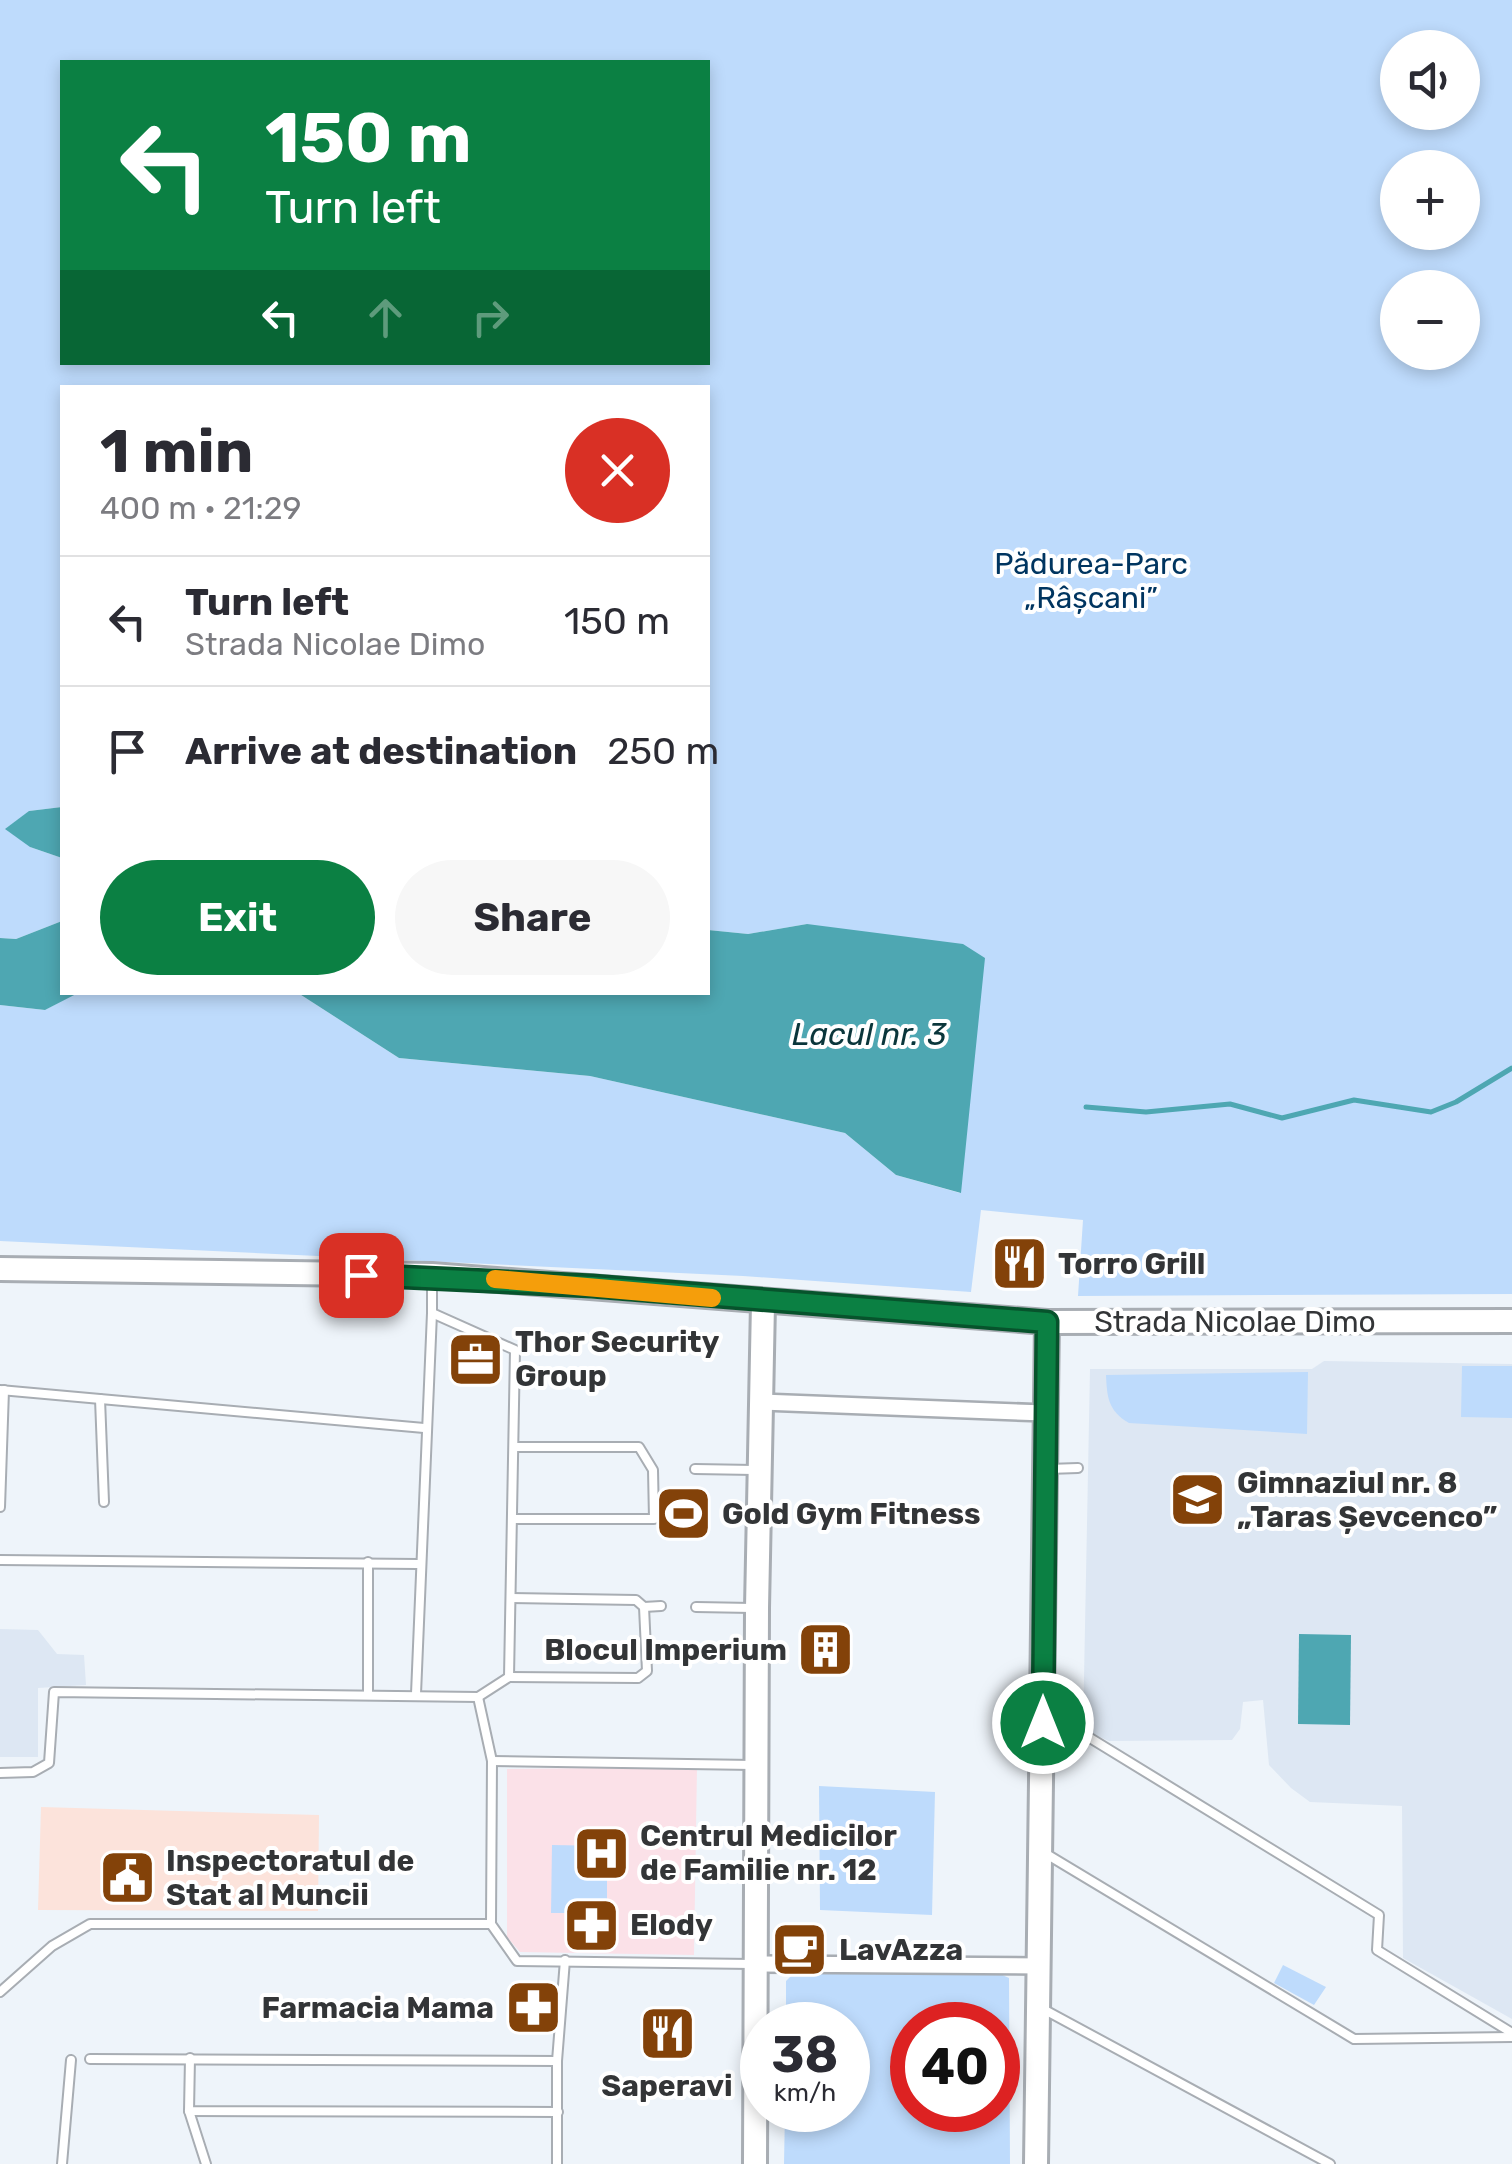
<!DOCTYPE html>
<meta charset="utf-8">
<style>
:root{--surface:#fff;--page:#f7f7f7;--text:#2b2b33;--muted:#7c7c81;--line:#e1e1e2;--accent:#0b8043}
body{margin:0;font-family:Rubik,sans-serif;background:var(--page);color:var(--text);height:100vh;display:flex;flex-direction:column;font-size:38px;white-space:nowrap}
*{box-sizing:border-box;margin:0}
p{font-size:32px;color:var(--muted)}
.icon{flex:none;width:55px;height:55px;fill:none;stroke:currentColor;stroke-width:2;stroke-linecap:round;stroke-linejoin:round}
.map{position:relative;flex:1;overflow:hidden}
.details{position:absolute;left:60px;top:385px;width:650px;height:610px;display:flex;flex-direction:column;background:var(--surface);border-radius:0px;box-shadow:0 5px 15px #0003}
.details>*{flex:none}
.hud{position:absolute;left:60px;top:60px;width:650px;height:305px;border-radius:0px;box-shadow:0 5px 15px #0003;background:#0b8043;color:#fff;overflow:hidden}
.controls{position:absolute;left:1380px;top:30px;display:grid;gap:20px}
.controls a{display:grid;place-items:center;width:100px;height:100px;border-radius:50%;background:var(--surface);box-shadow:0 5px 15px #0003;font-size:50px}
.speed{position:absolute;left:740px;top:2002px;display:flex;gap:20px;font-size:50px;font-weight:700;text-align:center}
.speed>*{display:grid;place-content:center;width:130px;height:130px;border-radius:50%;background:var(--surface);box-shadow:0 5px 15px #0003;line-height:1}
.speed small{font-size:25px;font-weight:400}
.speed .limit{border:15px solid #d22;background:#fff;color:#111}
.pin{position:absolute;display:grid;place-items:center;width:85px;height:85px;color:#fff;margin:-42px;border-radius:20px;box-shadow:0 5px 15px #0006}
.me{position:absolute;width:110px;margin:-55px;rotate:0deg;stroke-linejoin:round;filter:drop-shadow(0 0 8px #0008)}
.turn{display:flex;align-items:center;gap:35px;height:210px;padding:0 40px;font-size:45px}
.turn .icon{width:130px;height:130px;stroke-width:2.5}
.turn b{display:block;font-size:70px;line-height:85px}
.lanes{display:flex;align-items:center;height:95px;padding:0 40px;background:#0003;justify-content:center;gap:50px;direction:ltr}
.lanes .off{opacity:.35}
.round{display:grid;place-items:center;flex:none;width:105px;height:105px;border-radius:52px;background:var(--page)}
.summary{display:flex;align-items:center;justify-content:space-between;height:170px;padding:0 40px}
h1{font-size:60px;font-weight:700;line-height:75px}
.action{display:flex;gap:20px;margin-top:auto;padding:20px 40px}
.action a{flex:1;height:115px;border-radius:60px;background:var(--accent);color:#fff;font-size:40px;font-weight:700;line-height:115px;text-align:center}
.action a+a{background:var(--page);color:var(--text)}
ul{padding:0;list-style:none}
li{display:flex;align-items:center;gap:30px;height:130px;padding:0 40px;border-top:2px solid var(--line)}
li div{flex:1}
li b{display:block;font-size:38px}
li em{font-style:normal}
.map>svg:first-child{display:block}
</style>
<div class="map">
<svg width="1512" height="2164" viewBox="0 0 1512 2164">
<rect width="100%" height="100%" fill="#eef4fa"/>
<!-- commercial -->
<path fill="#fce3db" d="M41,1807L319,1815L318,1911L38,1910Z"/>
<!-- built -->
<g fill="#dde7f3">
<path d="M1324,1361L1512,1364V2019L1403,1958L1402,1806L1310,1802L1291,1788L1269,1765L1263,1700L1243,1702L1240,1729L1232,1740L1109,1741L1083,1730L1090,1369H1312Z"/>
<path d="M0,1629L38,1630L57,1654L84,1655L86,1685L38,1688V1757H0Z"/>
</g>
<!-- medical -->
<path fill="#fbe1e8" d="M697,1767L694,1955L520,1952L507,1937V1769Z"/>
<!-- green -->
<g fill="#bedbfc" fill-rule="evenodd">
<path d="M0,0H1512V1294L1078,1296L1083,1220L981,1210L971,1292L743,1276L0,1241V1005L45,1010L78,992L298,993L399,1058L590,1076L845,1133L896,1175L960,1193L807,924L748,934L708,930V388H62V807L29,811L30,847L62,858V921L16,939L0,938ZM1398,48H1462V112H1398ZM62,62H708V362H62ZM1398,168H1462V232H1398ZM1398,288H1462V352H1398Z"/>
<path d="M1462,1366H1512V1418L1461,1417Z"/>
<path d="M1308,1372L1307,1434L1129,1423C1108,1411 1107,1397 1106,1375Z"/>
<path d="M819,1786L935,1792L932,1915L820,1910Z"/>
<path d="M552,1845L607,1846V1913H551Z"/>
<path d="M1283,1965L1326,1987L1314,2005L1274,1983Z"/>
<path d="M796,1971L998,1973L1009,1978L1010,2164H784L785,2110H848V2025H786V1981ZM912,2025H998V2110H912Z"/>
</g>
<!-- water -->
<g fill="#4ea7b2">
<path d="M62,807V858L30,847L5,829L29,811Z"/>
<path d="M62,921V992L78,993L45,1010L0,1005V938L16,939Z"/>
<path d="M807,924L963,944L985,958L961,1193L896,1175L845,1133L590,1076L399,1058L298,993L708,992V930L748,934Z"/>
<path d="M1299,1634L1351,1635L1350,1725L1298,1724Z"/>
</g>
<g fill="none" stroke-linecap="round" stroke-linejoin="round">
<!-- stream -->
<path stroke="#4ea7b2" stroke-width="5" d="M1086,1107L1146,1112L1230,1104L1282,1118L1354,1100L1431,1112L1456,1102L1512,1068"/>
<defs>
<g id="lane">
<path d="M0,1390L424,1428"/>
<path d="M100,1399L104,1502"/>
<path d="M695,1469L754,1470"/>
<path d="M1048,1469L1078,1468"/>
<path d="M0,1507L4,1390"/>
<path d="M513,1519H654L653,1470L639,1447H514"/>
<path d="M0,1560L418,1564"/>
<path d="M644,1607L661,1606"/>
<path d="M696,1607L752,1608"/>
<path d="M509,1677L638,1678L647,1671L644,1607L636,1600L511,1598"/>
<path d="M368,1693V1562"/>
<path d="M416,1694L432,1313"/>
<path d="M478,1697L492,1761L491,1924"/>
<path d="M1045,1724L1077,1730L1379,1915L1377,1950L1512,2033"/>
<path d="M492,1761L753,1765"/>
<path d="M0,1773L33,1772L49,1763L54,1692L478,1697L509,1677L515,1350L432,1313V1280"/>
<path d="M1043,1852L1354,2039L1512,2037"/>
<path d="M0,1992L52,1946L90,1924H491L517,1961L752,1964"/>
<path d="M1043,2009L1330,2164"/>
<path d="M190,2058L189,2111L558,2112"/>
<path d="M90,2059L557,2061"/>
<path d="M189,2111L206,2164"/>
<path d="M62,2164L71,2060"/>
<path d="M557,2164V2061L565,1960"/>
</g>
<g id="street">
<path d="M760,1402L1045,1413"/>
<path d="M757,1964L1041,1966"/>
</g>
<g id="secondary">
<path d="M0,1269L432,1275L1047,1322L1512,1321"/>
<path d="M755,2164L757,1608L763,1303"/>
<path d="M1036,2164L1047,1322"/>
</g>
</defs>
<!-- lane casing -->
<use href="#lane" stroke="#a8adb3" stroke-width="12"/>
<!-- street casing -->
<use href="#street" stroke="#a8adb3" stroke-width="20"/>
<!-- secondary casing -->
<use href="#secondary" stroke="#a8adb3" stroke-width="28"/>
<!-- lane -->
<use href="#lane" stroke="#fff" stroke-width="8"/>
<!-- street -->
<use href="#street" stroke="#fff" stroke-width="15"/>
<!-- secondary -->
<use href="#secondary" stroke="#fff" stroke-width="22"/>
</g>
<g fill="none" stroke-linecap="round" stroke-linejoin="round">
<defs>
<path id="route" d="M361,1275L592,1286L1047,1322L1043,1723"/>
</defs>
<!-- route casing -->
<use href="#route" stroke="#07532c" stroke-width="25"/>
<!-- route -->
<use href="#route" stroke="#0b8043" stroke-width="18"/>
<!-- slow -->
<path stroke="#f59e0b" stroke-width="18" d="M495,1279L712,1298"/>
</g>
<!-- icons -->
<defs>
<symbol id="restaurant-square" viewBox="-11 -11 22 22"><rect x="-9" y="-9" width="18" height="18" rx="4" fill="#834209" stroke="#fff"/><path d="M-5-6h1v4h1v-4h1v4h1v-4h1v5L-1.5 .5V6h-2V.5L-5-1ZM5-6V6H3V1.5H1.5Q1.5-4 5-6Z" fill="#fff"/></symbol>
<symbol id="office-square" viewBox="-11 -11 22 22"><rect x="-9" y="-9" width="18" height="18" rx="4" fill="#834209" stroke="#fff"/><path d="M-6-3h4V-5.5h4V-3h4V5H-6ZM-1-4.5V-3h2v-1.5ZM-6 0V1H6V0Z" fill="#fff"/></symbol>
<symbol id="school-square" viewBox="-11 -11 22 22"><rect x="-9" y="-9" width="18" height="18" rx="4" fill="#834209" stroke="#fff"/><path d="M0-5L7-2L0 1L-7-2ZM-4 1L0 2.5L4 1V4Q0 6-4 4Z" fill="#fff"/></symbol>
<symbol id="stadium-square" viewBox="-11 -11 22 22"><rect x="-9" y="-9" width="18" height="18" rx="4" fill="#834209" stroke="#fff"/><path d="M0-5a6.5 5 0 1 0 0 10a6.5 5 0 1 0 0-10ZM-3.5-1.8h7v3.6h-7Z" fill="#fff"/></symbol>
<symbol id="building-square" viewBox="-11 -11 22 22"><rect x="-9" y="-9" width="18" height="18" rx="4" fill="#834209" stroke="#fff"/><path d="M-4-6H4V6H1V3H-1V6H-4ZM-2.5-4.3h1.7v1.8h-1.7ZM.8-4.3h1.7v1.8H.8ZM-2.5-1h1.7V.8h-1.7ZM.8-1h1.7V.8H.8Z" fill="#fff"/></symbol>
<symbol id="hospital-square" viewBox="-11 -11 22 22"><rect x="-9" y="-9" width="18" height="18" rx="4" fill="#834209" stroke="#fff"/><path d="M-5-5h3v3.5h4V-5h3V5h-3V1.5h-4V5h-3Z" fill="#fff"/></symbol>
<symbol id="civic-square" viewBox="-11 -11 22 22"><rect x="-9" y="-9" width="18" height="18" rx="4" fill="#834209" stroke="#fff"/><path d="M-.6-6.5H3V-4.5H.6V-3L4-1V1h2V6H-6V1h2V-1L-.6-3ZM-1.2 2.5V6h2.4V2.5Z" fill="#fff"/></symbol>
<symbol id="pharmacy-square" viewBox="-11 -11 22 22"><rect x="-9" y="-9" width="18" height="18" rx="4" fill="#834209" stroke="#fff"/><path d="M-2-6h4v4h4v4h-4v4h-4v-4h-4v-4h4Z" fill="#fff"/></symbol>
<symbol id="cafe-square" viewBox="-11 -11 22 22"><rect x="-9" y="-9" width="18" height="18" rx="4" fill="#834209" stroke="#fff"/><path d="M-5.5-4.5H6V0H3Q3 3.5 0 3.5H-2.5Q-5.5 3.5-5.5 0ZM3-3.2v2h1.7v-2ZM-6 4.5H4V6H-6Z" fill="#fff"/></symbol>
</defs>
<g fill-rule="evenodd">
<use href="#restaurant-square" x="988" y="1232" width="63" height="63"/>
<use href="#office-square" x="444" y="1328" width="63" height="63"/>
<use href="#school-square" x="1166" y="1468" width="63" height="63"/>
<use href="#stadium-square" x="652" y="1482" width="63" height="63"/>
<use href="#building-square" x="794" y="1618" width="63" height="63"/>
<use href="#hospital-square" x="570" y="1822" width="63" height="63"/>
<use href="#civic-square" x="96" y="1846" width="63" height="63"/>
<use href="#pharmacy-square" x="560" y="1894" width="63" height="63"/>
<use href="#cafe-square" x="768" y="1918" width="63" height="63"/>
<use href="#pharmacy-square" x="502" y="1976" width="63" height="63"/>
<use href="#restaurant-square" x="636" y="2002" width="63" height="63"/>
</g>
<g text-anchor="middle" stroke-width="8" stroke-linejoin="round" paint-order="stroke">
<!-- park labels -->
<g font-size="30" fill="#003560" stroke="#fff">
<text x="1091" y="574">Pădurea-Parc<tspan x="1091" dy="34">„Râșcani”</tspan></text>
</g>
<!-- poi labels -->
<g font-size="30" font-weight="bold" fill="#333537" stroke="#fff" text-anchor="start">
<text x="1058" y="1274">Torro Grill</text>
<text x="515" y="1352">Thor Security<tspan x="515" dy="34">Group</tspan></text>
<text x="1237" y="1493">Gimnaziul nr. 8<tspan x="1237" dy="34">„Taras Șevcenco”</tspan></text>
<text x="722" y="1524">Gold Gym Fitness</text>
<text x="787" y="1660" text-anchor="end">Blocul Imperium</text>
<text x="640" y="1846">Centrul Medicilor<tspan x="640" dy="34">de Familie nr. 12</tspan></text>
<text x="166" y="1871">Inspectoratul de<tspan x="166" dy="34">Stat al Muncii</tspan></text>
<text x="630" y="1935">Elody</text>
<text x="839" y="1960">LavAzza</text>
<text x="494" y="2018" text-anchor="end">Farmacia Mama</text>
<text x="667" y="2096" text-anchor="middle">Saperavi</text>
</g>
<!-- street labels -->
<g font-size="30" fill="#333537" stroke="#fff">
<text x="1235" y="1332">Strada Nicolae Dimo</text>
</g>
<!-- water labels -->
<g font-size="32" font-style="italic" fill="#0a363b" stroke="#fff">
<text x="869" y="1045">Lacul nr. 3</text>
</g>
</g>
</svg>
<div class="controls">
<a><svg class="icon" aria-label="sound" viewBox="0 0 24 24"><path d="M4 9h4l5-4v14l-5-4H4zM17 9q2 3 0 6"/></svg></a>
<a>+</a>
<a>−</a>
</div>
<div class="speed"><div>38<small>km/h</small></div><div class="limit">40</div></div>
<div class="pin" style="left:361px;top:1275px;background:#d93025"><svg class="icon" aria-label="arrive" viewBox="0 0 24 24"><path d="M6 21V4h12l-3 4 3 4H6"/></svg></div>
<svg class="me" style="left:1043px;top:1723px" viewBox="-20 -20 40 40"><circle r="17" fill="#0b8043" stroke="#fff" stroke-width="3"/><path d="M0-11L8 9 0 5-8 9z" fill="#fff"/></svg>
<div class="hud">
<div class="turn"><svg class="icon" aria-label="left" viewBox="0 0 24 24"><path d="M17 20v-9H6M10 6l-5 5 5 5"/></svg><div><b>150 m</b>Turn left</div></div>
<div class="lanes"><svg class="icon" aria-label="left" viewBox="0 0 24 24"><path d="M17 20v-9H6M10 6l-5 5 5 5"/></svg><svg class="icon off" aria-label="ahead" viewBox="0 0 24 24"><path d="M12 20V5M6 11l6-6 6 6"/></svg><svg class="icon off" aria-label="right" viewBox="0 0 24 24"><path d="M7 20v-9h11M14 6l5 5-5 5"/></svg></div>
</div>
<section class="details">
<div class="summary"><div><h1>1 min</h1><p>400 m · 21:29</p></div><a class="round" style="background:#d93025;color:#fff"><svg class="icon" aria-label="close" viewBox="0 0 24 24"><path d="M6 6l12 12M18 6L6 18"/></svg></a></div>
<ul>
<li><svg class="icon" aria-label="left" viewBox="0 0 24 24"><path d="M17 20v-9H6M10 6l-5 5 5 5"/></svg><div><b>Turn left</b><p>Strada Nicolae Dimo</p></div><em>150 m</em></li>
<li><svg class="icon" aria-label="arrive" viewBox="0 0 24 24"><path d="M6 21V4h12l-3 4 3 4H6"/></svg><div><b>Arrive at destination</b></div><em>250 m</em></li>
</ul>
<div class="action"><a>Exit</a><a>Share</a></div>
</section>
</div>
